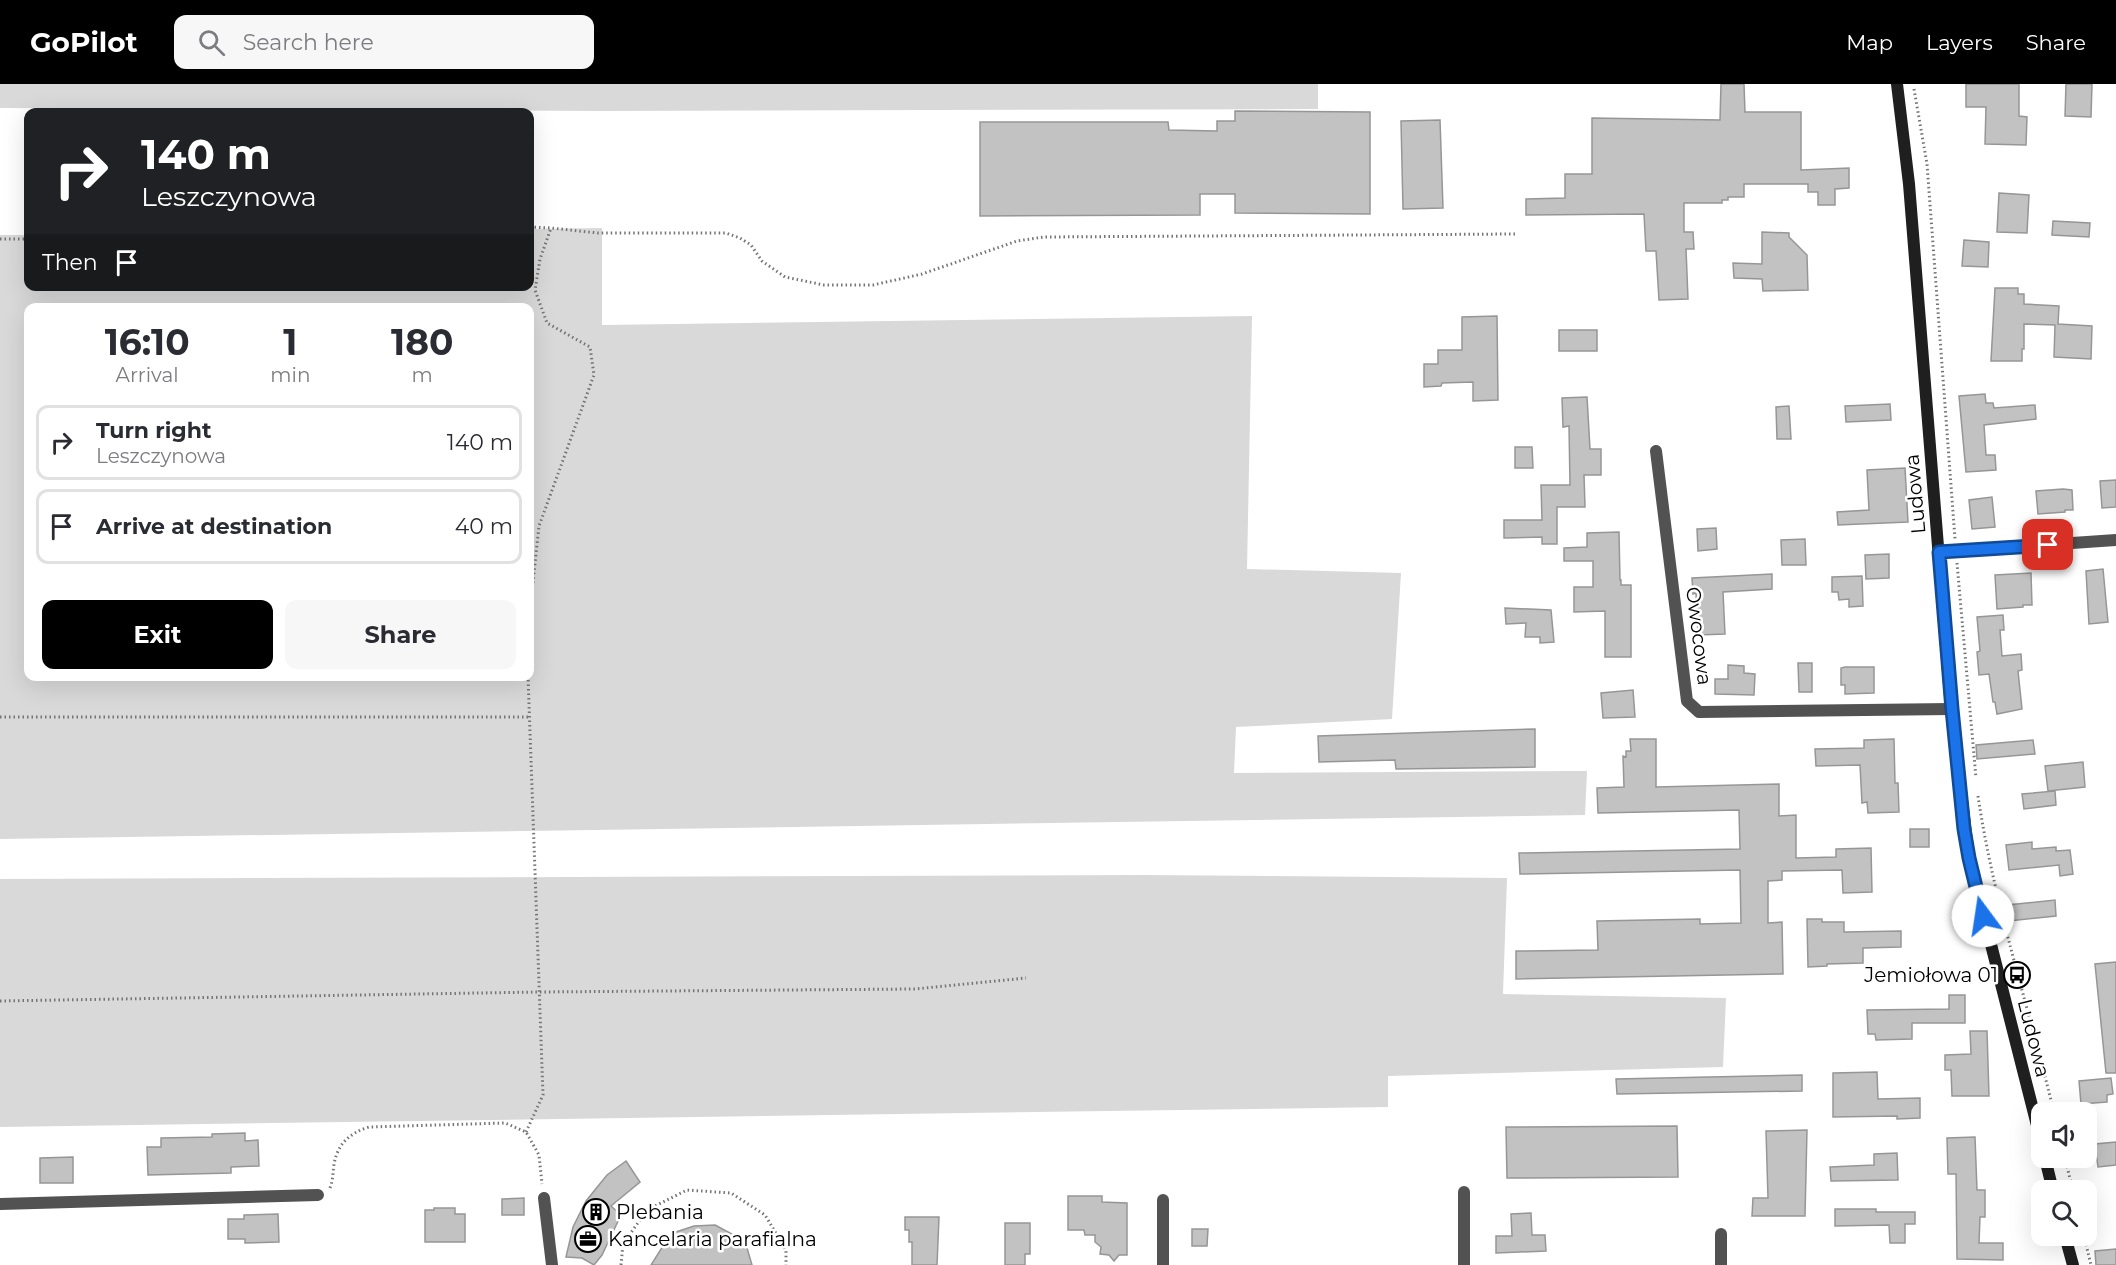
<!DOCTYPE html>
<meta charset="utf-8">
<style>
:root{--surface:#fff;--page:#f7f7f7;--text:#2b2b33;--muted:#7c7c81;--line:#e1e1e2;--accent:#000}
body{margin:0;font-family:Montserrat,sans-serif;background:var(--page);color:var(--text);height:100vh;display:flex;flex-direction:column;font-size:22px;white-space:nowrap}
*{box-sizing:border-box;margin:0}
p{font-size:20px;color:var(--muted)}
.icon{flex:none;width:33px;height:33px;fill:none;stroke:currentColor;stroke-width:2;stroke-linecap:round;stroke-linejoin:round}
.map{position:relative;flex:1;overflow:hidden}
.panel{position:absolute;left:24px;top:219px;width:510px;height:378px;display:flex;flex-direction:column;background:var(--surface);border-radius:12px;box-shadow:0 6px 24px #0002}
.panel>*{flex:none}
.hud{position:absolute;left:24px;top:24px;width:510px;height:183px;border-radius:12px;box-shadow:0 6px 24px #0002;background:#202124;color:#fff;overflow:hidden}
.tools{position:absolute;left:2031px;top:1018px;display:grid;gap:12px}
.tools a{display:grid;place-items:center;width:66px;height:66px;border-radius:12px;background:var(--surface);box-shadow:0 6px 24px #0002;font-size:30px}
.pin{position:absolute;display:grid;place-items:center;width:51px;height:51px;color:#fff;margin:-26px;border-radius:12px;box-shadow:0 3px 9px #0006}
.me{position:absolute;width:66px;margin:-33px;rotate:346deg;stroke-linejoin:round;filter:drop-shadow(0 0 4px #0008)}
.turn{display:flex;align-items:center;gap:21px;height:126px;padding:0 18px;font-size:27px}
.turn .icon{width:78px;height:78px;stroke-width:2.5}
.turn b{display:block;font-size:42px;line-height:51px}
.then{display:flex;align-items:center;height:57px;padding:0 18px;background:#0003;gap:12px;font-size:22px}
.eta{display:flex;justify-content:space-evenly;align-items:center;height:102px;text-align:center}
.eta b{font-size:36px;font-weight:700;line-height:42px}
.action{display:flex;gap:12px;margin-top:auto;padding:12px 18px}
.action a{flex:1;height:69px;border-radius:12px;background:var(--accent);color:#fff;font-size:24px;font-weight:700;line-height:69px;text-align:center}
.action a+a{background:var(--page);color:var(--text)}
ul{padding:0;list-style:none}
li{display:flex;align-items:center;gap:18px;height:75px;margin:0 12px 9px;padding:0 6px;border:3px solid var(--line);border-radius:12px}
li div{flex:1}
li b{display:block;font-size:22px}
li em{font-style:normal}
header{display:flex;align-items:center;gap:36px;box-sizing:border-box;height:84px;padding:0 30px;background:var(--accent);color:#fff}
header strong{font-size:28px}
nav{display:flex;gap:33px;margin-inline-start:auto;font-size:21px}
.search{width:420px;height:54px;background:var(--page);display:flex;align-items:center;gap:15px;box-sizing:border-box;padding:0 21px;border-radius:12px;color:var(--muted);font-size:22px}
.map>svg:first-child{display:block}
</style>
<header>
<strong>GoPilot</strong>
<div class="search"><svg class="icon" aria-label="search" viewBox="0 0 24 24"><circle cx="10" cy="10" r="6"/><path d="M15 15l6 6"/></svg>Search here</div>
<nav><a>Map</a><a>Layers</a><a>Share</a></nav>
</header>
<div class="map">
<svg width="2116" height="1181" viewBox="0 0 2116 1181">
<rect width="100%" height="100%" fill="#fff"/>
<!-- green -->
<g fill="#d9d9d9" fill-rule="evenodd">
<path d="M0,0H1318V25L602,27L0,24Z"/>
<path d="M602,144V241L1252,232L1247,485L1401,489L1392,635L1236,643L1234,689L1587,687L1585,731L0,755V151H28V202H530V145ZM28,224H530V592H28Z"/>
<path d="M1144,791L1507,794L1503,910L1726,914L1723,983L1388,992V1023L0,1043V795Z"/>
</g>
<!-- building -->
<g fill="#c2c2c2" stroke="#969696" stroke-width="1.5">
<path d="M1721,0H1744L1745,28H1801V86L1849,84V104L1835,105V121H1818V108H1808V100H1744V113H1728V116H1722V119H1684V148H1693L1694,165H1686L1688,215L1659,216L1656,167H1646L1644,130L1526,131V115L1565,114V90H1592V34L1720,36Z"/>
<path d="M1966,0H2019V32L2027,33L2026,61L1985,60L1986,23H1966Z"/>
<path d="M2066,0H2092L2091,33L2065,32Z"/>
<path d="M1235,27L1370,28V130L1235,129V110H1200V131L980,132V38H1168L1169,46L1217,47V37H1235Z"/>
<path d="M1440,36L1443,124L1403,125L1401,37Z"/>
<path d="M1999,109L2029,111L2027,149L1997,148Z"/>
<path d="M2053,137L2090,139L2089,153L2052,151Z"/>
<path d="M1762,148L1789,149V153L1807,171L1808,206L1763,207L1762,195L1734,194L1733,179L1762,180Z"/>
<path d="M1964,156L1989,158L1988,183L1962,182Z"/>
<path d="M1995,204H2018V210H2024V220L2059,222L2058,240L2092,242L2091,275L2054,273L2055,241L2024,240V265H2022V277H1991Z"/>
<path d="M1497,232L1498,316L1473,317V298L1442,299L1441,302L1424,303V280H1438V266H1462V233Z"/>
<rect x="1559" y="246" width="38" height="21"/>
<path d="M1985,310L1986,319H1993L1994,324L2035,321L2036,335L1984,341L1986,371H1995L1996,386L1966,388L1959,312Z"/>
<path d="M1587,313L1590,365H1601V391H1584L1585,423H1557V460H1542V453L1504,454V436H1542L1541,401H1570L1569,342L1563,343L1562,314Z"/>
<path d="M1890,320L1891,336L1846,338L1845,322Z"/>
<path d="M1789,322L1791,355H1777L1776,323Z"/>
<path d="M1515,363H1532L1533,384H1515Z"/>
<path d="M1905,384L1908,438L1838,441L1837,428L1869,426L1867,386Z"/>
<path d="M2116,396V423L2102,424L2100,397Z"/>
<path d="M2063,405L2072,406L2073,426H2065V428L2038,430L2036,407Z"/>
<path d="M1992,413L1995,443L1972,445L1969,416Z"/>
<path d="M1716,444L1717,465L1698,467L1697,445Z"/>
<path d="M1619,448L1620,496H1621V501H1631V573H1605V527L1574,528V503H1593V477H1564V464L1587,463V449Z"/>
<path d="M1805,455L1806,481H1782L1781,456Z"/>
<path d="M1889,470V494L1866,495L1865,471Z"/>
<path d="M2103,485L2108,538L2089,540L2086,487Z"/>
<path d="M2031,489L2032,521H2023V523L1997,525L1995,491Z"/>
<path d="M1772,490V505L1723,508L1725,550L1698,551L1696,509L1693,510L1692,494Z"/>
<path d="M1862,492L1863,522L1849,523V515L1839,516L1838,508H1832V493Z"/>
<path d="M1505,524L1551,526L1554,558L1540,559V553H1525L1526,539L1506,540Z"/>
<path d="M2003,531L2004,546H2000L2002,572L2021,570L2022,586L2018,587L2022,625L1997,630L1995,618H1993L1989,590L1979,591L1977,568L1980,567L1977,533Z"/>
<path d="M1798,579H1812V608H1799Z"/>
<path d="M1728,581L1744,582V589L1755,590L1754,611L1715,610V595H1728Z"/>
<path d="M1845,583H1874V609L1845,610V601H1841V584Z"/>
<path d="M1633,606L1635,633L1603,634L1601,609Z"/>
<path d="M1535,645V683L1396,685L1395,676L1319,678L1318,652Z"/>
<path d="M1630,655H1656V703L1779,700V732L1796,731V774L1836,773V765L1871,764L1872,808L1843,809L1842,786L1782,787V796L1768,797V839L1782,838L1783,890L1516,895V867L1598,866L1597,837L1700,835V840L1741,839L1740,786L1520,790L1519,769L1740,765L1739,726L1598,729L1597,704L1624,703L1623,672L1626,673V667H1631Z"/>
<path d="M1894,655L1895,699H1898L1899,728L1868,729L1867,718L1862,719L1860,681L1816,682L1815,665L1864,664V656Z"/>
<path d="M2033,656L2035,670L1977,675L1976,661Z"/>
<path d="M2083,678L2085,703L2048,707L2045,682Z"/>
<path d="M2055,707L2056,721L2024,725L2022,710Z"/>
<rect x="1910" y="745" width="19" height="18"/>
<path d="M2032,758V765L2056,763V767L2070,766L2073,790L2060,792L2059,781L2009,786L2006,761Z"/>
<path d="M2055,816L2056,832L2009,837L2007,821Z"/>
<path d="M1807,835H1822V838H1844V848L1901,847V863L1863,864V879L1827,880V882L1808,883Z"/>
<path d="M2116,878V989H2106L2095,880Z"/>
<path d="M1949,911H1965V939H1912V955L1876,956L1875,950H1868L1867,926L1949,925Z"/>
<path d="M1970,947H1987L1989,1012H1952L1951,986H1945V971L1971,970Z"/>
<path d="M1877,988L1878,1015L1920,1014V1034L1897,1035V1032L1833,1033V989Z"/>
<path d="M1802,991V1007L1617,1010L1616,995Z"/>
<path d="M2111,994L2113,1010L2107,1011V1018L2081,1020L2079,997Z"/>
<path d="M1677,1042L1678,1093L1507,1094L1506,1043Z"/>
<path d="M1807,1046L1805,1132H1752L1753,1114H1768L1766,1047Z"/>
<path d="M245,1049V1057L258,1056L259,1082L231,1083V1089L148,1091L147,1063H161V1054L212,1053V1050Z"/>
<path d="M1975,1053L1977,1106H1985V1133H1980L1979,1159H2003V1176L1957,1175L1956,1090H1948L1947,1054Z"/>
<path d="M2116,1058V1081L2098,1083L2095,1060Z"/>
<path d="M1897,1069L1898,1096L1831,1097L1830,1083L1874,1081V1070Z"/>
<path d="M73,1073V1099H40V1074Z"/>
<path d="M626,1077L640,1098L611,1122L621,1131L602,1171L594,1181L582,1174L566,1173L573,1143L586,1117L607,1091Z"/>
<path d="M1068,1112H1102V1118L1127,1119V1171H1119L1114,1177L1109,1171L1100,1170L1101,1163L1095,1158V1151H1085L1084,1146H1068Z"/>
<path d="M524,1114V1131H502V1115Z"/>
<path d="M434,1124H455V1130H465V1158H425V1126H434Z"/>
<path d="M1835,1125H1876V1128H1915V1140H1905V1159H1890L1889,1141L1835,1142Z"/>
<path d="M1531,1129L1532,1151H1545L1546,1167L1496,1169V1152H1512L1511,1130Z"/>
<path d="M278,1130L279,1158L245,1159V1155H228V1135H244V1131Z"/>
<path d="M905,1133H939L937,1181H912V1158H909V1146H905Z"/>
<path d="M1005,1139H1030V1170H1025V1181H1005Z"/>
<path d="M715,1141L732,1150L747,1164L752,1181H651L663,1162L676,1148L694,1142Z"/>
<path d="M1192,1145H1208L1207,1162H1192Z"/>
<path d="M2116,1165V1181H2096L2095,1167Z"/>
</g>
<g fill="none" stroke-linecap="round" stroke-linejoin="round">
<!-- path -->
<g stroke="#747474" stroke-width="3" stroke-dasharray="1.5 3" stroke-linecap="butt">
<path d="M1914,5L1927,80L1955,455"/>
<path d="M530,143L551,144L598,149H726L740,154L751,161L762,177L785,193L824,201H873L922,190L1017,157L1044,153L1515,150"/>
<path d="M0,155H28"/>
<path d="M1957,479L1976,694"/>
<path d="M530,526L539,442L594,291L590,263L547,239L535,206L540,175L551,144"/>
<path d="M0,633H530"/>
<path d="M1978,712C1994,820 2029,923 2054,1029"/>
<path d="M0,917L539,908L915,905L1026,894"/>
<path d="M526,1048L543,1011L528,592"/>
<path d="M2065,1074L2073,1107"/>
<path d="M330,1104C333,1096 333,1088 334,1080C338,1059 350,1049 369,1043L505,1039L526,1048L539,1071L542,1100"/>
<path d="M2084,1152L2091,1181"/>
<path d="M621,1181L623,1160L647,1126L687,1106L731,1109L765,1131L786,1166V1181"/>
</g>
<!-- street -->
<g stroke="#525252" stroke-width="12">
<path d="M1656,367L1687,617L1699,628L1951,625"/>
<path d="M1939,468L2116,456"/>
<path d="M1464,1108V1181"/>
<path d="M544,1114L552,1181"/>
<path d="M1163,1116V1181"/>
<path d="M0,1120L318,1111"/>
<path d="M1721,1150V1181"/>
</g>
<!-- secondary -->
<g stroke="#1f1f1f" stroke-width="12">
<path d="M1897,0L1909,100L1951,625L1969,774L2042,1061"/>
<path d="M2045,1074L2053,1107"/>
<path d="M2065,1152L2073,1181"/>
</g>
</g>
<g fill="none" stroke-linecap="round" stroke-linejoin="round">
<defs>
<path id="route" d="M1983,832L1969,774L1964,745L1952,625L1939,468L2048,461"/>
</defs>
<!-- route casing -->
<use href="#route" stroke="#114b97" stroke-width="15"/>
<!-- route -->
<use href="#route" stroke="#1a73e8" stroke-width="10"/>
</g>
<!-- icons -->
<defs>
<symbol id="bus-ring" viewBox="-11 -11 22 22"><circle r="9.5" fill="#fff" stroke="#000" stroke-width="1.5"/><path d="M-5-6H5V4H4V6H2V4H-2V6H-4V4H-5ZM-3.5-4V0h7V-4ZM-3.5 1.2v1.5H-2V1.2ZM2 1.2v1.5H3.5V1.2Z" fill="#000"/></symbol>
<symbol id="building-ring" viewBox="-11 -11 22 22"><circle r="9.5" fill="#fff" stroke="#000" stroke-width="1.5"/><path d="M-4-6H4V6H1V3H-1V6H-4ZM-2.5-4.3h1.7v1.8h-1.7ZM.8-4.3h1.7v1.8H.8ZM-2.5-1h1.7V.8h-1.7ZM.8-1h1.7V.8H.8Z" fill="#000"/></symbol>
<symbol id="office-ring" viewBox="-11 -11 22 22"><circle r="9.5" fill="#fff" stroke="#000" stroke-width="1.5"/><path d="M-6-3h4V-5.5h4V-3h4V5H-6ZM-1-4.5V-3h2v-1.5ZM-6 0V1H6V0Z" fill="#000"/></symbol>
</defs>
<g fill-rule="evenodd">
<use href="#bus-ring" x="2002" y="876" width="30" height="30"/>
<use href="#building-ring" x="581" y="1113" width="30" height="30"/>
<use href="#office-ring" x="573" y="1140" width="30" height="30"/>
</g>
<g text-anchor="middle" stroke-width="5" stroke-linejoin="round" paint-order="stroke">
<!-- street labels -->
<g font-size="20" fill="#000" stroke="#fff">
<text transform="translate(1915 410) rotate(-95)" y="7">Ludowa</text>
<text transform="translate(1699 552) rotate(83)" y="7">Owocowa</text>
<text transform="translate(2034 954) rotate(76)" y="7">Ludowa</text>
</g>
<!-- poi labels -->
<g font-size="20" fill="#000" stroke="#fff" text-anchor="start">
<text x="1998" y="898" text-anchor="end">Jemiołowa 01</text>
<text x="616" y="1135">Plebania</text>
<text x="608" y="1162">Kancelaria parafialna</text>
</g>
</g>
</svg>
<div class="tools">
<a><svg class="icon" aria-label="sound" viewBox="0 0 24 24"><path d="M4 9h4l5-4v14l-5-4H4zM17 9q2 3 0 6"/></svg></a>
<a><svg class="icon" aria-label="search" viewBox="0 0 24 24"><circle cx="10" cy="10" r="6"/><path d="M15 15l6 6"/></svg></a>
</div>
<div class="pin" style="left:2048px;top:461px;background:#d93025"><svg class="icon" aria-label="arrive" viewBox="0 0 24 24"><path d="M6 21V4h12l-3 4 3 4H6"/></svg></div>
<svg class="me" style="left:1983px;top:832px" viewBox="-20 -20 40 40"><circle r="19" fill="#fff"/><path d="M0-13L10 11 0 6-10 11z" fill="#1a73e8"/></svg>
<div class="hud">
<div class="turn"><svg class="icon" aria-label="right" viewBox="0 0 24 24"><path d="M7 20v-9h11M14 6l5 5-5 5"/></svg><div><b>140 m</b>Leszczynowa</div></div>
<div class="then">Then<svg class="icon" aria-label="arrive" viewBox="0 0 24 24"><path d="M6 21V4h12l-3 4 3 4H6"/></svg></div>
</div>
<section class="panel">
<div class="eta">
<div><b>16:10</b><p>Arrival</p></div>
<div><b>1</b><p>min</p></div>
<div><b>180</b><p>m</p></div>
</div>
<ul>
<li><svg class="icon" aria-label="right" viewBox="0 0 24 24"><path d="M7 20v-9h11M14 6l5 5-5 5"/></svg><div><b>Turn right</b><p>Leszczynowa</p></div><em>140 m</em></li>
<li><svg class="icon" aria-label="arrive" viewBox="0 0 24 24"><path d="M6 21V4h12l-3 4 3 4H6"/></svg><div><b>Arrive at destination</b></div><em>40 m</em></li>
</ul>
<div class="action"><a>Exit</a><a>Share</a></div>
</section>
</div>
